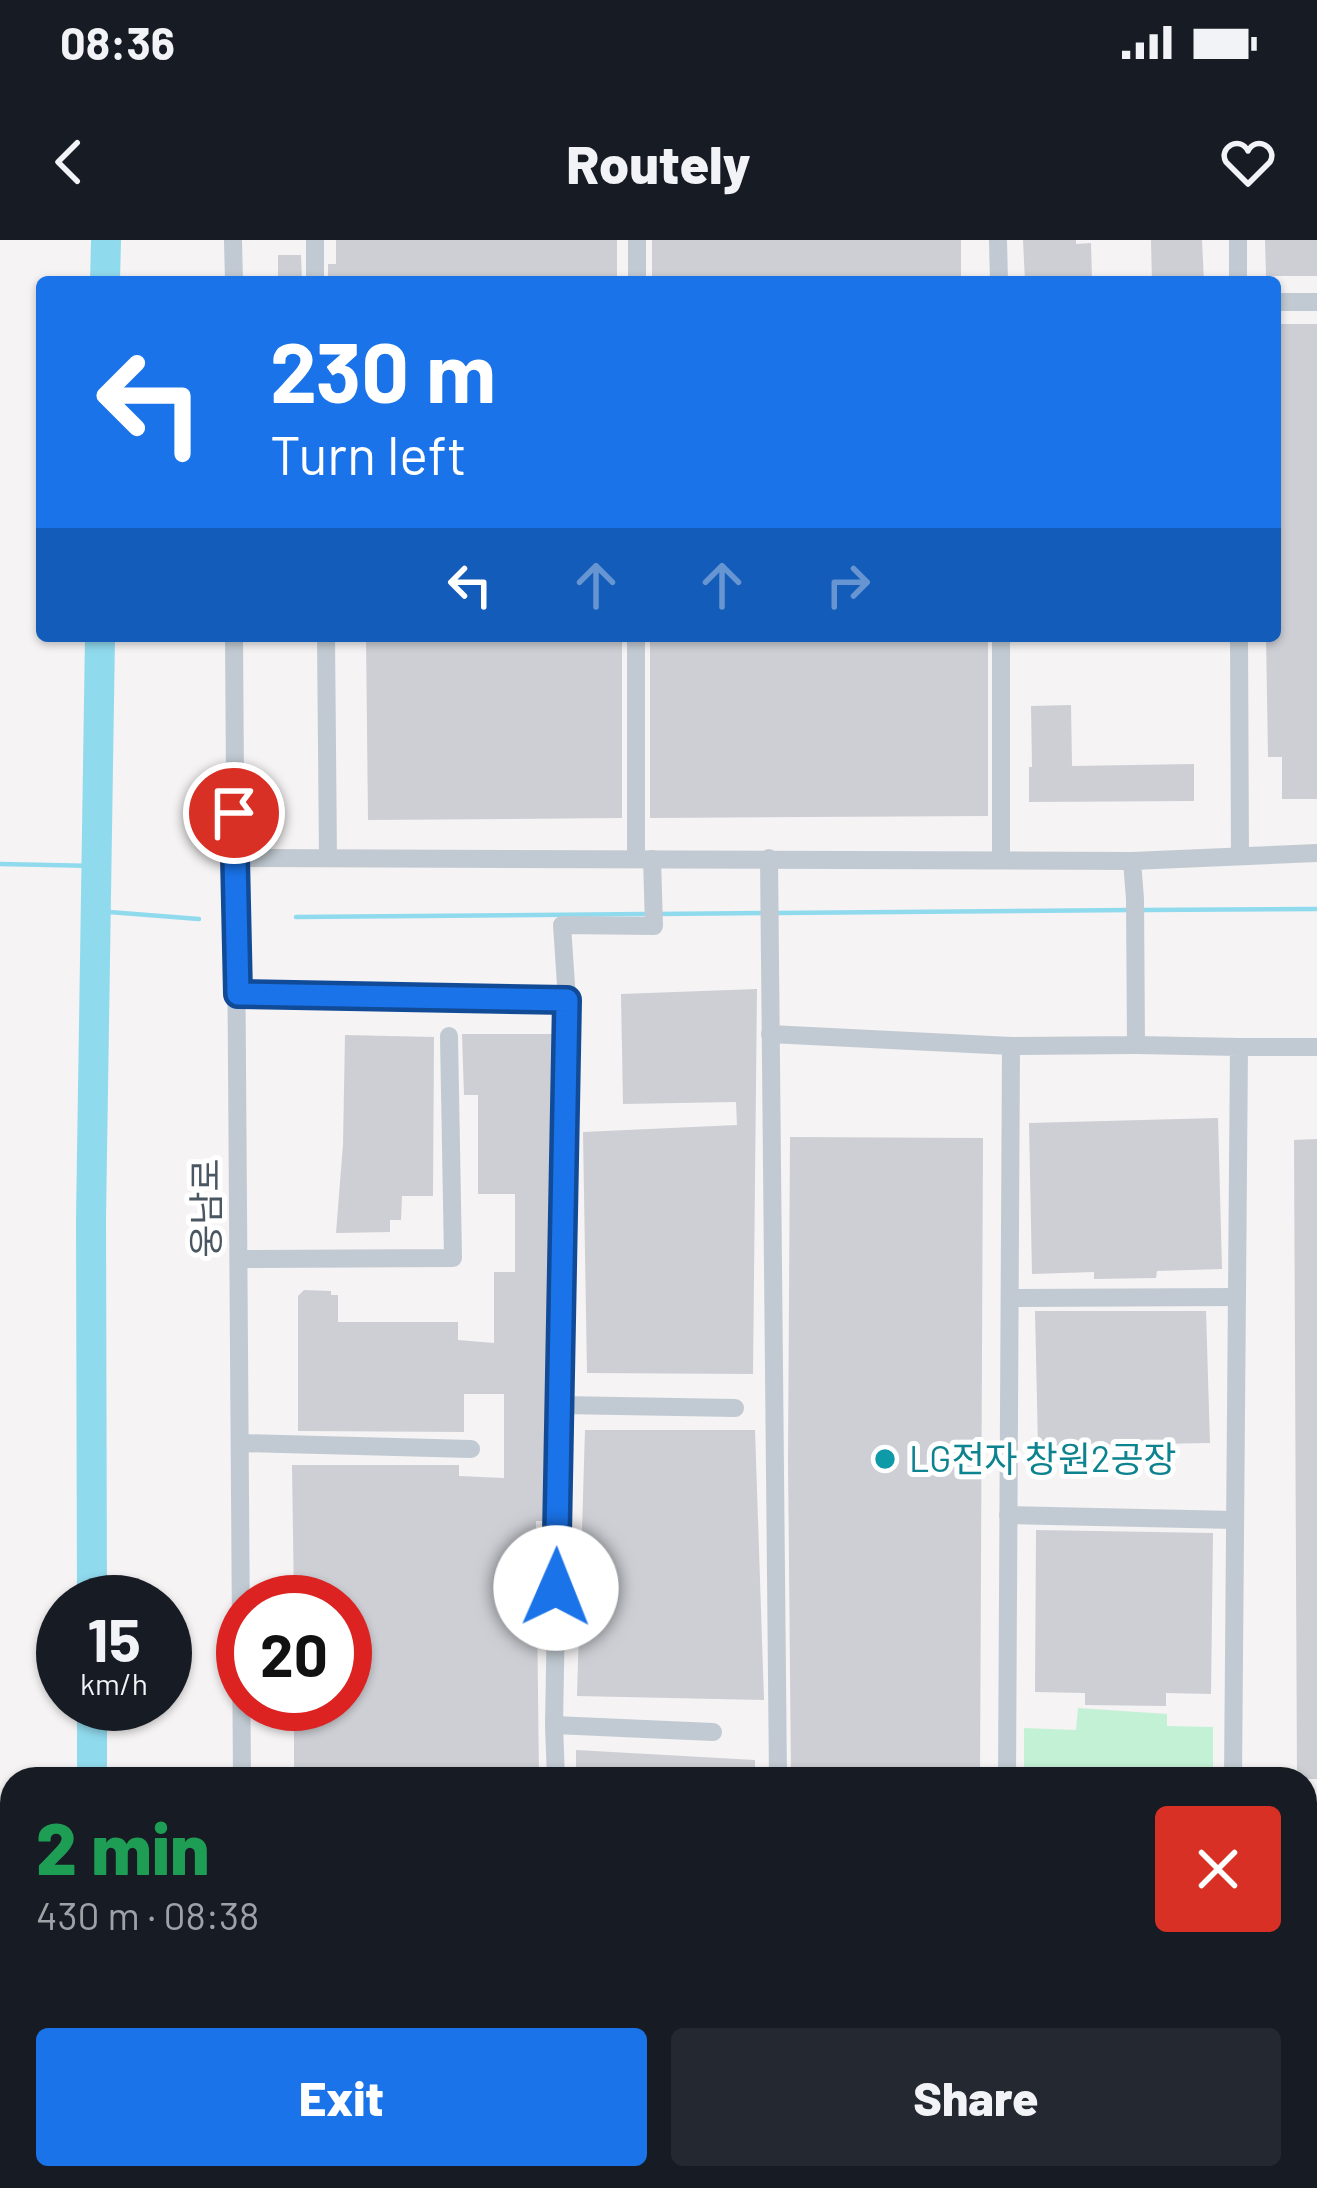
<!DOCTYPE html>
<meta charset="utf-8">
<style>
:root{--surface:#171b24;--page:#242831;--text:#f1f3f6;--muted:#9ea1a6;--accent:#1a73e8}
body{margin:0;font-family:Barlow,"Noto Sans KR",sans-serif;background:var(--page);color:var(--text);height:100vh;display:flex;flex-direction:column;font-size:45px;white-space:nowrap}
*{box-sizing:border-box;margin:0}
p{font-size:39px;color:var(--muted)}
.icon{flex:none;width:66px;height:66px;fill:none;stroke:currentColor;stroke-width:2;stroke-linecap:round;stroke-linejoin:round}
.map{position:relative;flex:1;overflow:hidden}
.panel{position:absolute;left:0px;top:1527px;width:1317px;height:423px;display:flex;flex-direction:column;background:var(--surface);border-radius:36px 36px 0 0;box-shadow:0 3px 9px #0004}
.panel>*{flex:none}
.banner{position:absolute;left:36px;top:36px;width:1245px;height:366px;border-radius:12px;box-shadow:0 3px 9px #0004;background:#1a73e8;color:#fff;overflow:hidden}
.speed{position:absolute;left:36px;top:1335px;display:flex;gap:24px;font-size:60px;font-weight:700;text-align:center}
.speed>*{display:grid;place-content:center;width:156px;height:156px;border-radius:50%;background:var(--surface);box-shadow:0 3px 9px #0004;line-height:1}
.speed small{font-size:30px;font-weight:400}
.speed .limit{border:18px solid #d22;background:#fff;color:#111}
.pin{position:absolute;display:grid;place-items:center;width:102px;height:102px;color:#fff;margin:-51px;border:6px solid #fff;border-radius:50%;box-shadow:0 3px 12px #0007}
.me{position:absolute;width:132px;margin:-66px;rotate:1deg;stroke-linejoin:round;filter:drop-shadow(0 0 9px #0008)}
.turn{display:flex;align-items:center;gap:42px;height:252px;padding:0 36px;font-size:54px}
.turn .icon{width:156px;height:156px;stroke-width:2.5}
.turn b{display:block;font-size:84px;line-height:102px}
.lanes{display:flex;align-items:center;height:114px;padding:0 36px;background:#0003;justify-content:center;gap:60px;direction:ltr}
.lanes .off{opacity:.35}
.round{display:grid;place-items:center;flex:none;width:126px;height:126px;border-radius:12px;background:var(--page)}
.head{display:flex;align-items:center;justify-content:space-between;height:204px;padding:0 36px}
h1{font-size:72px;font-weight:800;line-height:90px;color:#1e9e55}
.button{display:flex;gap:24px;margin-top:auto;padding:24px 36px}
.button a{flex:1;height:138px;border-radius:12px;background:var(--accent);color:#fff;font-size:48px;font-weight:800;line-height:138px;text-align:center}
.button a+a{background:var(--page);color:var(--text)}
.status{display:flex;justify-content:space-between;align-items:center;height:84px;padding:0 60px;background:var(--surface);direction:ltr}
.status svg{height:33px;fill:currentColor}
header{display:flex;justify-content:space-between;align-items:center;height:156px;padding:0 36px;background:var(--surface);font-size:54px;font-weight:800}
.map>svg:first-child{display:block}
</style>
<div class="status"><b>08:36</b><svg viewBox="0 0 49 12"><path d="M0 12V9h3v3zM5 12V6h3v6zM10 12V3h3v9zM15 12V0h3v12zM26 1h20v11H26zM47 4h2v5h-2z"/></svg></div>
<header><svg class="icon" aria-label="back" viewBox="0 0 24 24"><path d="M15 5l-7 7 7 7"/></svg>Routely<svg class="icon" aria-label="heart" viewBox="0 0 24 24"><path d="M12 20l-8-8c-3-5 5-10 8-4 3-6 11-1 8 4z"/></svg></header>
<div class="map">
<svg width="1317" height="1948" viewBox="0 0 1317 1948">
<rect width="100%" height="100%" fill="#f5f3f3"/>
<!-- green -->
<g fill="#c3f1d5">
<path d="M1078,1468L1167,1474V1486L1213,1487V1539H1024V1488L1076,1490Z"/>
<rect x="291" y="1938" width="390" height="10"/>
<path d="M843,1938H937V1948H851Z"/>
</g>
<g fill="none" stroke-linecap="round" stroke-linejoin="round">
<!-- stream -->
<g stroke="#90daee" stroke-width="4.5">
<path d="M0,624L97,626"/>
<path d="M1143,670L1317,669"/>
<path d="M96,671L199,679"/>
<path d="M777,673L1131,670"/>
<path d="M657,674L765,673"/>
<path d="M296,677L645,674"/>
</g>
<!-- river -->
<g stroke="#90daee" stroke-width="30">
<path d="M105,42L106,0"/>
<path d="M92,1362L91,979L100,396"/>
<path d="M92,1464V1539"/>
<path d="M93,1938V1948"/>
</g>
</g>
<!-- building -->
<g fill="#cdcfd5">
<path d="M336,0H617V42H328V24H336Z"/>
<rect x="652" y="0" width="309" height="42"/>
<path d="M1023,0H1076V4L1091,3L1092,39L1025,41Z"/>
<path d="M1151,0H1202L1204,42H1152Z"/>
<path d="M1265,0H1317V36H1266Z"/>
<path d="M278,15H301L302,42H278Z"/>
<path d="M1281,84H1317V559H1282V517H1268L1266,396H1275V95L1280,94Z"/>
<path d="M366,396H622V578L368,580Z"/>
<path d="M650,396H988V576L650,578Z"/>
<path d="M1071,465L1072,526L1194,524V561L1029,562V527H1032L1031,466Z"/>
<path d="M757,749L753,1134L587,1133L583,892L737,885L736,862L623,864L621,754Z"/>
<path d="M462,794H553L544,1281H536L539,1539H294V1464H345V1362H294L292,1225H459V1236L504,1238V1154H464V1192L298,1191V1056L304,1050L331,1051V1055H338V1082H458V1100L494,1103V1032H515V954H478V855H464Z"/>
<path d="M345,795L434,797L433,956H402L401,980H390V992L336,993L343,904Z"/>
<path d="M1218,878L1222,1029L1157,1031L1156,1038L1094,1039V1032L1032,1034L1029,883Z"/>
<path d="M790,897L983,898L980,1539H791L788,1219Z"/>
<path d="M1317,899V1539H1297L1294,900Z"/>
<path d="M1035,1071H1206L1210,1203L1038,1206Z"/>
<path d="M585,1190H755L764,1460L577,1456Z"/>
<path d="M1036,1290L1213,1293L1211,1454L1166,1453V1466L1085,1465V1453L1035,1452Z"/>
<path d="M576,1510L755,1520V1539H576Z"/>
</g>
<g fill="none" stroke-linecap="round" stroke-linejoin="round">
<!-- minor -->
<g stroke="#c1cad2" stroke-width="18">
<path d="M233,0L234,42"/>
<path d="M315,0V42"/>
<path d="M637,0V42"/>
<path d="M998,0L999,42"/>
<path d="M1238,42V0"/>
<path d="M1275,62H1317"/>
<path d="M234,396L242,1539"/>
<path d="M326,396L328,618"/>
<path d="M636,396V619"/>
<path d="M1001,396V620"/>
<path d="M1239,396L1240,616"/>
<path d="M233,618L1132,621"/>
<path d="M769,618L778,1539"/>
<path d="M238,754L567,760"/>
<path d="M770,794L1011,806"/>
<path d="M1136,805L1239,807L1233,1539"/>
<path d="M1239,807H1317"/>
<path d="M239,1019L453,1018L449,796"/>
<path d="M1011,1058L1237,1057"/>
<path d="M560,1165L735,1168"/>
<path d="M240,1203L471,1209"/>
<path d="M1008,1275L1235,1280"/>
<path d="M554,1485L713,1492"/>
<path d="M556,1539L554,1485L567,760L562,685L654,686L652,619"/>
<path d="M1007,1539L1011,806L1136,805L1135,659L1132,621L1317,613"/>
<path d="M1305,1636L1317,1637"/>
<path d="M1305,1852H1317"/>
<path d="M1182,1938L1183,1948"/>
<path d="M701,1944L825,1945L827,1948"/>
<path d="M240,1948V1938"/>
<path d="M953,1948V1938"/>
</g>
<!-- major -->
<g stroke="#b3c2d1" stroke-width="24">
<path d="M0,1732H12"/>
<path d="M1305,1734H1317"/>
</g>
</g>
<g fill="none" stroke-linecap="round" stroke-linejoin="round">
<defs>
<path id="route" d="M234,573L238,754L567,760L556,1348"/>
</defs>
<!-- route casing -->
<use href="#route" stroke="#114b97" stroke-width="30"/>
<!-- route -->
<use href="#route" stroke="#1a73e8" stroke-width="21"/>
</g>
<!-- markers -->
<circle fill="#0f9aa8" stroke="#fff" stroke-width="4.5" cx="885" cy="1219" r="12"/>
<g text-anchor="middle" stroke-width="10" stroke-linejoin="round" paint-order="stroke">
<!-- street labels -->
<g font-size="36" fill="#4a5661" stroke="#fff">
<text transform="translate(206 968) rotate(-90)" y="13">웅남로</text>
</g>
<!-- culture labels -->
<g font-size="36" fill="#0d838f" stroke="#fff" text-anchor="start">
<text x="909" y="1232">LG전자 창원2공장</text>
</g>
</g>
</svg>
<div class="speed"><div>15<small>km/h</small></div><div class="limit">20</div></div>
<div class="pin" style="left:234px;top:573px;background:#d93025"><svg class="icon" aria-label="arrive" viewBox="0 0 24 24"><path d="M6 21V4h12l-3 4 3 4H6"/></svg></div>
<svg class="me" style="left:556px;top:1348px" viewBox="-20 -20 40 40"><circle r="19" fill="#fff"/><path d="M0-13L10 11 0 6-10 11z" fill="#1a73e8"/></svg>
<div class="banner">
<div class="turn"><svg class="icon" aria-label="left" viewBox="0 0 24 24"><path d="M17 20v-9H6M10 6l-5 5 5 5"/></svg><div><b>230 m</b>Turn left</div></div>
<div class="lanes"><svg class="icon" aria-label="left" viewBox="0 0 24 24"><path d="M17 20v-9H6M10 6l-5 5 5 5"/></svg><svg class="icon off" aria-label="ahead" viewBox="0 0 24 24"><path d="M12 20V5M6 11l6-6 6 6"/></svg><svg class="icon off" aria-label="ahead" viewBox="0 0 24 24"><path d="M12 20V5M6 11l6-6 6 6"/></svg><svg class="icon off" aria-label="right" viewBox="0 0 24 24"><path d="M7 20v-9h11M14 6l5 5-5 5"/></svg></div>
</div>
<section class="panel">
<div class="head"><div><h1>2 min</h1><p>430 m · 08:38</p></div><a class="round" style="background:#d93025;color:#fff"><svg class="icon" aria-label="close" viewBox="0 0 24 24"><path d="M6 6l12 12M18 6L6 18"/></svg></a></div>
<div class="button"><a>Exit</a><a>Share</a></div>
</section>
</div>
